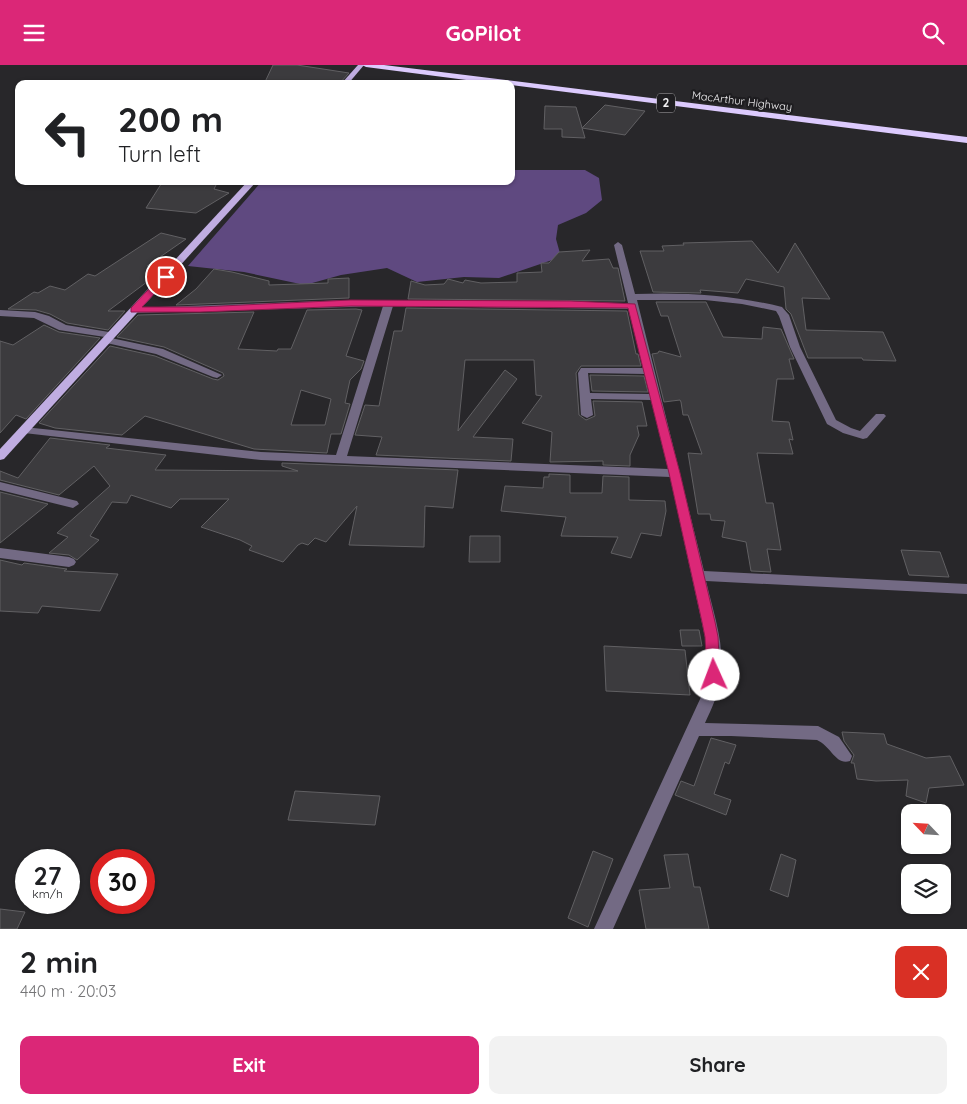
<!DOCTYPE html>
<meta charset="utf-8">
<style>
:root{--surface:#fff;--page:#f2f2f2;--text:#202124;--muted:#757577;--accent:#db2777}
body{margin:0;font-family:Quicksand,sans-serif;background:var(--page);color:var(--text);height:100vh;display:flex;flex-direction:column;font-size:19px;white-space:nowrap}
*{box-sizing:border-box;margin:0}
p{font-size:16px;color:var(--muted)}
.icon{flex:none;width:28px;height:28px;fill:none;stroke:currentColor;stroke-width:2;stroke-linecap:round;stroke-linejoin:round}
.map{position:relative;height:864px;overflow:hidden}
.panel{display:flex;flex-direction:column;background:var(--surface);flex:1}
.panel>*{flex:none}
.banner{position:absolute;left:15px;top:15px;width:500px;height:105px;border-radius:10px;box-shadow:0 1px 4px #0004;background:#fff;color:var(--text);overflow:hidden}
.needle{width:32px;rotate:295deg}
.fabs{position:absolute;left:901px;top:739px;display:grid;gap:10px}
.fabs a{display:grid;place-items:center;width:50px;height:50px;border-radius:10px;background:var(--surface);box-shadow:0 1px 4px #0004;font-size:25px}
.speed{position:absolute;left:15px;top:784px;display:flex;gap:10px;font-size:25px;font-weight:700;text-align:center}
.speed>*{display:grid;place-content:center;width:65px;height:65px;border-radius:50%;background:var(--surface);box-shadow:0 1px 4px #0004;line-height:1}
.speed small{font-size:12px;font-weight:400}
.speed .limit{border:8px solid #d22;background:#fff;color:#111}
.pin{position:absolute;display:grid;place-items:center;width:42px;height:42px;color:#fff;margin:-21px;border:2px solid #fff;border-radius:50%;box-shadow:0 1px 5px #0007}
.me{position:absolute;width:55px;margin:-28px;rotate:358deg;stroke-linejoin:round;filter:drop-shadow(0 0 4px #0008)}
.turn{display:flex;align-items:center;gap:18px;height:105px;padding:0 20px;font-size:22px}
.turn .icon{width:65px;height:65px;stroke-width:2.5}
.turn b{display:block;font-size:35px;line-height:42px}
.round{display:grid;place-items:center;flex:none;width:52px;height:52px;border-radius:10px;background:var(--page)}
.headline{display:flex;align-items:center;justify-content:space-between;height:85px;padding:0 20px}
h1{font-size:30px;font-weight:700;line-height:38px}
.button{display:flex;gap:10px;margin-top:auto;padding:10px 20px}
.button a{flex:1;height:58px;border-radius:10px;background:var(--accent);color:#fff;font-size:20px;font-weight:700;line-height:58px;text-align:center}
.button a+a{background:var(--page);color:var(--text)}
header{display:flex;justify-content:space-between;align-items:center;height:65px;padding:0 20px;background:var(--accent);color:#fff;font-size:22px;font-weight:700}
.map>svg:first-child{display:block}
</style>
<header><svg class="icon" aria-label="menu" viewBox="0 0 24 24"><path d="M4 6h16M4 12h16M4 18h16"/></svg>GoPilot<svg class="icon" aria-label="search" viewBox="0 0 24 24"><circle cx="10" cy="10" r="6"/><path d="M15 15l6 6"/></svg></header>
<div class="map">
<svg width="967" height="864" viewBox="0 0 967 864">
<rect width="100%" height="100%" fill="#28272a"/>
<!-- forest -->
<path fill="#5f4980" d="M511,105H585L599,113L602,135L586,148L558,160L556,174L561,192L499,213L464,212L417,217L387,203L341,210L305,220L244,207L188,201L262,116H511Z"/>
<!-- building -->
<g fill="#3c3b3e" stroke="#616063" fill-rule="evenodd">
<path d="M273,0H297L349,8L339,19L265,17Z"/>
<path d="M605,40L645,46L625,70L582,63Z"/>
<path d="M545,41L576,42L585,73L562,72V64H544Z"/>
<path d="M163,116H218L214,124L229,128L196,148L146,143Z"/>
<path d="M161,168L186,174L147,201L163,205L108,246H125L108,265L67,258L50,249L36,245L8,244L34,227L38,228L50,221L65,225L88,209L95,211Z"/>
<path d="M752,176L778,208L795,178L830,234L802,233L806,265L883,267L896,296L863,295L862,293H808L791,249L786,244L784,222L746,214L738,228L700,225L701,228L653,227L640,186H664L662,181L684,180L683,178Z"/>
<path d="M590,185L582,196L609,194L613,203H618L625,236L408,234L411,216L425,220L444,219L448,214L463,218L465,215L481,218L517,217V208L542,207L541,198H549L559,187Z"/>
<path d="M214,204L232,207L269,216V220L328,218V214L349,213V233L176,240L196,224Z"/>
<path d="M656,237H706L723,272L762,274L763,262L781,264L794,294H789L794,314H777L772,356L789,357L793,375L789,374L793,389L757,388L766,438H773L781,485L767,484L771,507L751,506L746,477L722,472L725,456L711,455L710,449H698L688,388L702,389L688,350H683L681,337L680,335L664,337L652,289L658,288L659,286L681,292L668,251H661Z"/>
<path d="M406,243L627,246L636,289H638L641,301H581L576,308L579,350L586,355L595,351L593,336L642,337L647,361H637L639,370L630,390V401L603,400V396L550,397L552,367L522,358L542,331L536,330L534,295H465L458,366L505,305L517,314L473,372L513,374L511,396L376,390L382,372L355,370L365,340L379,341L394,266H402Z"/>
<path d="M356,244L362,245L346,291L364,296L361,304L350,315L345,338L350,339L341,369H331L327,388L254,384L145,351L122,370L55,363L39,358L110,281L155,291L213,314L218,315L224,311L223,308L164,282L117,272L138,250L254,247L238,284L277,286L278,284H291L307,245ZM301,325L331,334L325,360H291Z"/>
<path d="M44,260L59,267L100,273L26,354L16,350L0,368V276L13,280Z"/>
<path d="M590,310L644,311L648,327L592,326Z"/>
<path d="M50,373L110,380L106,383L166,390L155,405L298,406L282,401V398L458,405L453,443L425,441L424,482L349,480L357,441L326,477L315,473L308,480L302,478L298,480L283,497L249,485L252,481L240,475L201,462L229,434H180L171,443L131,430L127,438L112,437L90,471L99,475L77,495L69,490L49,488L68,472L57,468L110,421L94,401L59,430L0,415V406L18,413Z"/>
<path d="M549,409L570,410V428H602L603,411L629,412V435L665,436L666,446L661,471L641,468L631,493L611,488L618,472L561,471L566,452L501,446L505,421L543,423L544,412H549Z"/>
<path d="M0,427L48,439L0,478Z"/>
<path d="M470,471H500V497H469Z"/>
<path d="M901,485L940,487L949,512L909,510Z"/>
<path d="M0,495L22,500L24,498L67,504L64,506L118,509L100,546L42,541L38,548L0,546Z"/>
<path d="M680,565H699L702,581H682Z"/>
<path d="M604,581L685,585L690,630L606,626Z"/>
<path d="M842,667L884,669L887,679L926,693L950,691L964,720L929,723L926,738L906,731L908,715L876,716L857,714L854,698H851L854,690L844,676Z"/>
<path d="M711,673L736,680L729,699L725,697L714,729L731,735L726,750L675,730L681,716L694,721Z"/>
<path d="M295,726L380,731L375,760L288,755Z"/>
<path d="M593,786L613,794L588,862L568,853Z"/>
<path d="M688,789L694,822H700L709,864H646L639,825L670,823L664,790Z"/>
<path d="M781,789L796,795L788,832L770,825Z"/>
<path d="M0,844L25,847L17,864H0Z"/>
</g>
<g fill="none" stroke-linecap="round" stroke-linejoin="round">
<!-- minor -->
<g fill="#736a84" fill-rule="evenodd">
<path d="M618,177L622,180L635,229C685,227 734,230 782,242L789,250L800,282L836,355L851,363L860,366L876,349H884L886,351L867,373L863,374L843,368L827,359L790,282L779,251L776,246L742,239L705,235H637L704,506L967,519V529L706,516C713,546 725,580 721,611C719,628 712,643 705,658L818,661L839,672L852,691L850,696C836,701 831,681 817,675L731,671H699L613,864H594L701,632L706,610L705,572L670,412L261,395L24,368L18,365L24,362L261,387L336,390L383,241L134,248L131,247V243L351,235L628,238L614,180ZM393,241L629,244L643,303H581L578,308L581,350L587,353L593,350L591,334L651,335L668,404L347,391ZM588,308L645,309L650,329L590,328Z"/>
<path d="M0,245L35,247L49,251L66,260L115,268L116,270L111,273L163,284L222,310L217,313L213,312L156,289L102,277L101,275L105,272L59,265L34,253L0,251Z"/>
<path d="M0,417L77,436L79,439L73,443L0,425Z"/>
<path d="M0,483L69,492L74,494L76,497L74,500L69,502L0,493Z"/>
</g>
<!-- major -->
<g fill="#c0ade1" fill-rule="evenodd">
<path d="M358,0H364L348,19H341Z"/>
<path d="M248,116H257L4,394L0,395V384Z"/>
</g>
<!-- highway -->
<path fill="#dccafd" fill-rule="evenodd" d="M362,0H384L967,72V78L511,20V19H497L366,2Z"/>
</g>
<!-- route -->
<path fill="#db2777" stroke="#8e194d" d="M162,210L170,212L142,242H200L351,235L571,236L635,239L680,408L715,557L718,572L720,610L718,614L714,615L709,614L707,610L705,572L702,557L669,408L628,243L351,241L200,247H131V243Z"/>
<g text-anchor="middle" stroke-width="4.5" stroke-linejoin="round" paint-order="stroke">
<!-- far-street labels -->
<g font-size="11" fill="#f1f0f2" stroke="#1e1d20">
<text transform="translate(742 36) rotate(7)" y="4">MacArthur Highway</text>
</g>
<!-- shield labels -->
<rect fill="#1e1d20" stroke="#b2b1b3" stroke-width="1" x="657" y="28.5" width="18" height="19" rx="4"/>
<g font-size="12" font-weight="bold" fill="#f1f0f2">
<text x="666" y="42">2</text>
</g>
</g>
</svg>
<div class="fabs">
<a><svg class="needle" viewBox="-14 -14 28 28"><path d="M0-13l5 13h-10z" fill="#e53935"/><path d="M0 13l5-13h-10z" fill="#757577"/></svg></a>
<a><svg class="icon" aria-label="layers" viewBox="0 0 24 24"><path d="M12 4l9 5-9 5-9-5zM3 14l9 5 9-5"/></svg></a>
</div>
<div class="speed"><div>27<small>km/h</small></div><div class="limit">30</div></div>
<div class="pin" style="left:166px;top:212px;background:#d93025"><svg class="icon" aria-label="arrive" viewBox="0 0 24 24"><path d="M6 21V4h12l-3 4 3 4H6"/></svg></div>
<svg class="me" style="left:714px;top:610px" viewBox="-20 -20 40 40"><circle r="19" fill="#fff"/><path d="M0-13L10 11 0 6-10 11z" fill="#db2777"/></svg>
<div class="banner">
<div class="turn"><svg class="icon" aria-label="left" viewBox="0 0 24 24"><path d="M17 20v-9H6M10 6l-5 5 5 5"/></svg><div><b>200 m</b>Turn left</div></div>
</div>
</div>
<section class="panel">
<div class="headline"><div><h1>2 min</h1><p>440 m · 20:03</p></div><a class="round" style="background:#d93025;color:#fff"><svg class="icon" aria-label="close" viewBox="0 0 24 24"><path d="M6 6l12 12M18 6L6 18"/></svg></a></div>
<div class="button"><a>Exit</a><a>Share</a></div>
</section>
